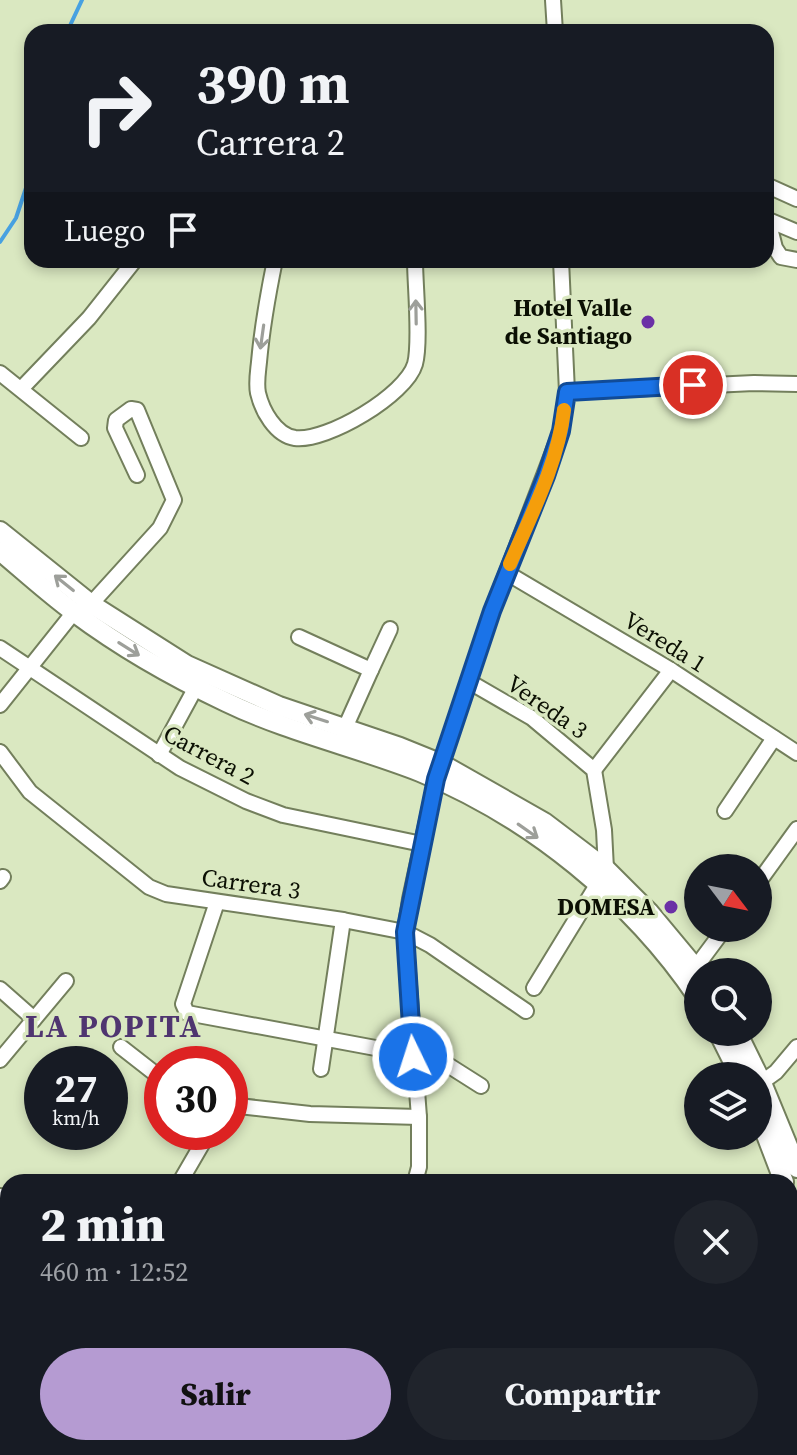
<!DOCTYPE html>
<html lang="es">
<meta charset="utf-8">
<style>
:root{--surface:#171b24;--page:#20242c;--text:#f1f3f6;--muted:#9ea1a6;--accent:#b59bd2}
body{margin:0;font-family:"Source Serif 4",serif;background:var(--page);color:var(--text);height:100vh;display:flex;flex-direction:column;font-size:30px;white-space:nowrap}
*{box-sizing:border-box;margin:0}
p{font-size:26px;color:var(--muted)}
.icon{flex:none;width:44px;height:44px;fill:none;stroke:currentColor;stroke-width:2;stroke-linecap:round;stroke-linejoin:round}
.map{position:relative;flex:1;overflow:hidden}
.details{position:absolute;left:0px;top:1174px;width:798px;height:282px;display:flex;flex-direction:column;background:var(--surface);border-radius:24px 24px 0 0;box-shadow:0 4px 12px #0003}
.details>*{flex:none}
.top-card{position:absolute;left:24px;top:24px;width:750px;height:244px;border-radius:24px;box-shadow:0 4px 12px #0003;background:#171b24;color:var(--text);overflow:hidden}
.needle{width:52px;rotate:122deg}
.fabs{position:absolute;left:684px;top:854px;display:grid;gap:16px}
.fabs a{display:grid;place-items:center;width:88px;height:88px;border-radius:50%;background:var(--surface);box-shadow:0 4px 12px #0003;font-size:40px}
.speed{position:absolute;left:24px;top:1046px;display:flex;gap:16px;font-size:40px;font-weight:700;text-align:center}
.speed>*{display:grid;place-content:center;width:104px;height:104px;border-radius:50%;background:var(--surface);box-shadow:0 4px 12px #0003;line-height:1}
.speed small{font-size:20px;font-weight:400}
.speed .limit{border:12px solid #d22;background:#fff;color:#111}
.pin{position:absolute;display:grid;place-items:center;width:68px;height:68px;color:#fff;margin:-34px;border:4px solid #fff;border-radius:50%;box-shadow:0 2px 8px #0007}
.me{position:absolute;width:88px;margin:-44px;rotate:356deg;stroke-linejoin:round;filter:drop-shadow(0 0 6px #0008)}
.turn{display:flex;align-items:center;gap:28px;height:168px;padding:0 40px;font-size:36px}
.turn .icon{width:104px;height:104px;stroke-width:2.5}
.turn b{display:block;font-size:56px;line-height:68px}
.then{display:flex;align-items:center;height:76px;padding:0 40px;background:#0003;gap:16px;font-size:30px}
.round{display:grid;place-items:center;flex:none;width:84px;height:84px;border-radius:42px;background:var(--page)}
.head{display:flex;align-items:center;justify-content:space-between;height:136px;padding:0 40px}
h1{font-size:48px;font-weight:800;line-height:60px}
.cta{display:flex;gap:16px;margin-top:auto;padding:16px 40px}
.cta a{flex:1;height:92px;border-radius:48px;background:var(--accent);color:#111;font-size:32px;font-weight:800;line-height:92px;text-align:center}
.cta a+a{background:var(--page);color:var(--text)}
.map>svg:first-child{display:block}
</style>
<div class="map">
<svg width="797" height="1455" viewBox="0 0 797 1455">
<rect width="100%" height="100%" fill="#dae8c1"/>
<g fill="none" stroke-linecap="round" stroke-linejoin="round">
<!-- stream -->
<g stroke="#47a1e1" stroke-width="4">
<path d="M67,32L82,0"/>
<path d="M0,242L16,218L32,170"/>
</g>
<defs>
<g id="minor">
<path d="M553,0L555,32"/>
<path d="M766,185L797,199"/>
<path d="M766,219L797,232"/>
<path d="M768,220L775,248L781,257L797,260"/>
<path d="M275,260C268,294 262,328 259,362C258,372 256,383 258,393C262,410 275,435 295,438C327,442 406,395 415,364C421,342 415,285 415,260"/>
<path d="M0,373L81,438"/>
<path d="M21,389L89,318L135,260"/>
<path d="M567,392L754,383L797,384"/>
<path d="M507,573L671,670L797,753"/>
<path d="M91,604L160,528L174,500L137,410L131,409L116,420L115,428L137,475"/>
<path d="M299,637L371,670L345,728"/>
<path d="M0,648L180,768L246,801L283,815L422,844"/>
<path d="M371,670L390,629"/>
<path d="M468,681L532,718L594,770L604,830L606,869"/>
<path d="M0,705L74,612"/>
<path d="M0,752L30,792L149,887L166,894L343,920L405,932L430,945L526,1011"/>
<path d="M159,755L196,687"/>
<path d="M594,770L671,670"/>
<path d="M725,811L774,738"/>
<path d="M0,881L3,877"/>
<path d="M758,883L797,829"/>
<path d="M217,902L183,1004L187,1013L440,1060L481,1086"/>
<path d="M696,967L725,928"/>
<path d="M534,988L597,885"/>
<path d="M0,989L34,1019"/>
<path d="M121,1047L162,1079"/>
<path d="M0,1060L66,981"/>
<path d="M321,1069L343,920"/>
<path d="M758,1085L776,1072L797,1047"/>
<path d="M230,1105L310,1114L419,1117"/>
<path d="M180,1182L209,1132"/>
<path d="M415,1182L419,1167V1117L405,932L410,899L436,779L492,611L561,431L567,392L561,260"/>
<path d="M0,1196L8,1201"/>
<path d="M790,1330L797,1324"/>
<path d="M614,1448L620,1455"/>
<path d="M106,1455L113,1448"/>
<path d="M294,1455L296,1448"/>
<path d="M647,1455L658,1448"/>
</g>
<g id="tertiary">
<path d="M0,531L91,604L187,665L279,706L400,747L442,764L544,822L606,869L649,912L699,972"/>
<path d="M0,551C25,572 49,594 75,613C122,648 173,677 226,702C288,732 356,747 420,772C530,817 632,900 698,998"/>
<path d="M718,1032L740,1076"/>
<path d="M737,1032L762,1083L797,1168"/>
<path d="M758,1114L784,1182"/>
<path d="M790,1199L797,1218"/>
</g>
</defs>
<!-- minor casing -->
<use href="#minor" stroke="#737f5c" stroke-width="18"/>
<!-- tertiary casing -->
<use href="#tertiary" stroke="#737f5c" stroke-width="22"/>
<!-- minor -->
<use href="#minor" stroke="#fff" stroke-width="14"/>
<!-- tertiary -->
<use href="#tertiary" stroke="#fff" stroke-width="18"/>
</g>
<!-- one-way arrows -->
<defs><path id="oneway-shaft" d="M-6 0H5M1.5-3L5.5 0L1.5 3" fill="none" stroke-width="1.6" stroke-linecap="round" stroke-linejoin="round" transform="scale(2)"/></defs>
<g stroke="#9d9f9a">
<use href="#oneway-shaft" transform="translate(416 312) rotate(-91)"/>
<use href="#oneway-shaft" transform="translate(262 337) rotate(98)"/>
<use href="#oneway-shaft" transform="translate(64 583) rotate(-141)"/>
<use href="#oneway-shaft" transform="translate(129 649) rotate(32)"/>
<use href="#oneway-shaft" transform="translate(316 718) rotate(-162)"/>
<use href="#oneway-shaft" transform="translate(528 831) rotate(35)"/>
</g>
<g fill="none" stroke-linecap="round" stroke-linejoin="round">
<defs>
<path id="route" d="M413,1057L405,932L436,779L492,611L546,476L561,431L567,392L693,385"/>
</defs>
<!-- route casing -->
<use href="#route" stroke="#114b97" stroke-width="20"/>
<!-- route -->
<use href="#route" stroke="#1a73e8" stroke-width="14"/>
<!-- slow -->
<path stroke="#f59e0b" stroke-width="14" d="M510,564C531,515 558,463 564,410"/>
</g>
<!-- markers -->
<g fill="#6b30a6" stroke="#dae8c1" stroke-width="3">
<circle cx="648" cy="322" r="8"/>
<circle cx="671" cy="907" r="8"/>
</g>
<g text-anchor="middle" stroke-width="7" stroke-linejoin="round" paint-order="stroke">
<!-- poi labels -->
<g font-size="24" font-weight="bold" fill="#0b0f03" stroke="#dae8c1" text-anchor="end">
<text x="632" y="316">Hotel Valle<tspan x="632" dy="28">de Santiago</tspan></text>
<text x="655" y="915">DOMESA</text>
</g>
<!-- street labels -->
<g font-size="24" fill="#0b0f03" stroke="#dae8c1">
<text transform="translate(665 642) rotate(32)" y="8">Vereda 1</text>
<text transform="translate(547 707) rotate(35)" y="8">Vereda 3</text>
<text transform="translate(209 755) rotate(28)" y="8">Carrera 2</text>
<text transform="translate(251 884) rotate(8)" y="8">Carrera 3</text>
</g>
<!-- district labels -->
<g font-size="32" font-weight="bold" letter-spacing="2" fill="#4f3570" stroke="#dae8c1">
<text x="114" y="1037">LA POPITA</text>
</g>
</g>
</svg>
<div class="fabs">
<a><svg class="needle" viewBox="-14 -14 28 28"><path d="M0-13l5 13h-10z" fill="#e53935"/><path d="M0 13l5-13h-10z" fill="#9ea1a6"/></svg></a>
<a><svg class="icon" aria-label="search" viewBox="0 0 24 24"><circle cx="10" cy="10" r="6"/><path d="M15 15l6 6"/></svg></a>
<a><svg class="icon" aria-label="layers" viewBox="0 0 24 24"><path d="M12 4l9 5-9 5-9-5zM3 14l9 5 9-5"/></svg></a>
</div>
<div class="speed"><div>27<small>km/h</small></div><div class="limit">30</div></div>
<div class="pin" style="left:693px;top:385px;background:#d93025"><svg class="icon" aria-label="arrive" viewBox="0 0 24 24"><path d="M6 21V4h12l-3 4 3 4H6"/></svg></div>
<svg class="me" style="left:413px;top:1057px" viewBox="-20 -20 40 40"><circle r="17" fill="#1a73e8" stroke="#fff" stroke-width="3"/><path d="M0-11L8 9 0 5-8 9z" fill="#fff"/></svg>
<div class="top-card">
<div class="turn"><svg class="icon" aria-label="right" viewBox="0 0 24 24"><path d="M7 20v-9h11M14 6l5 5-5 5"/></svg><div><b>390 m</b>Carrera 2</div></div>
<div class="then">Luego<svg class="icon" aria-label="arrive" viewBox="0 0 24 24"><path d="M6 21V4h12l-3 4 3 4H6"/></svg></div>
</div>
<section class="details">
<div class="head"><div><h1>2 min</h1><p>460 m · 12:52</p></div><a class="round"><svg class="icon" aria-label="close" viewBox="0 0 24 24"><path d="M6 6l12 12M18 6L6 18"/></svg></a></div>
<div class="cta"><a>Salir</a><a>Compartir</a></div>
</section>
</div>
